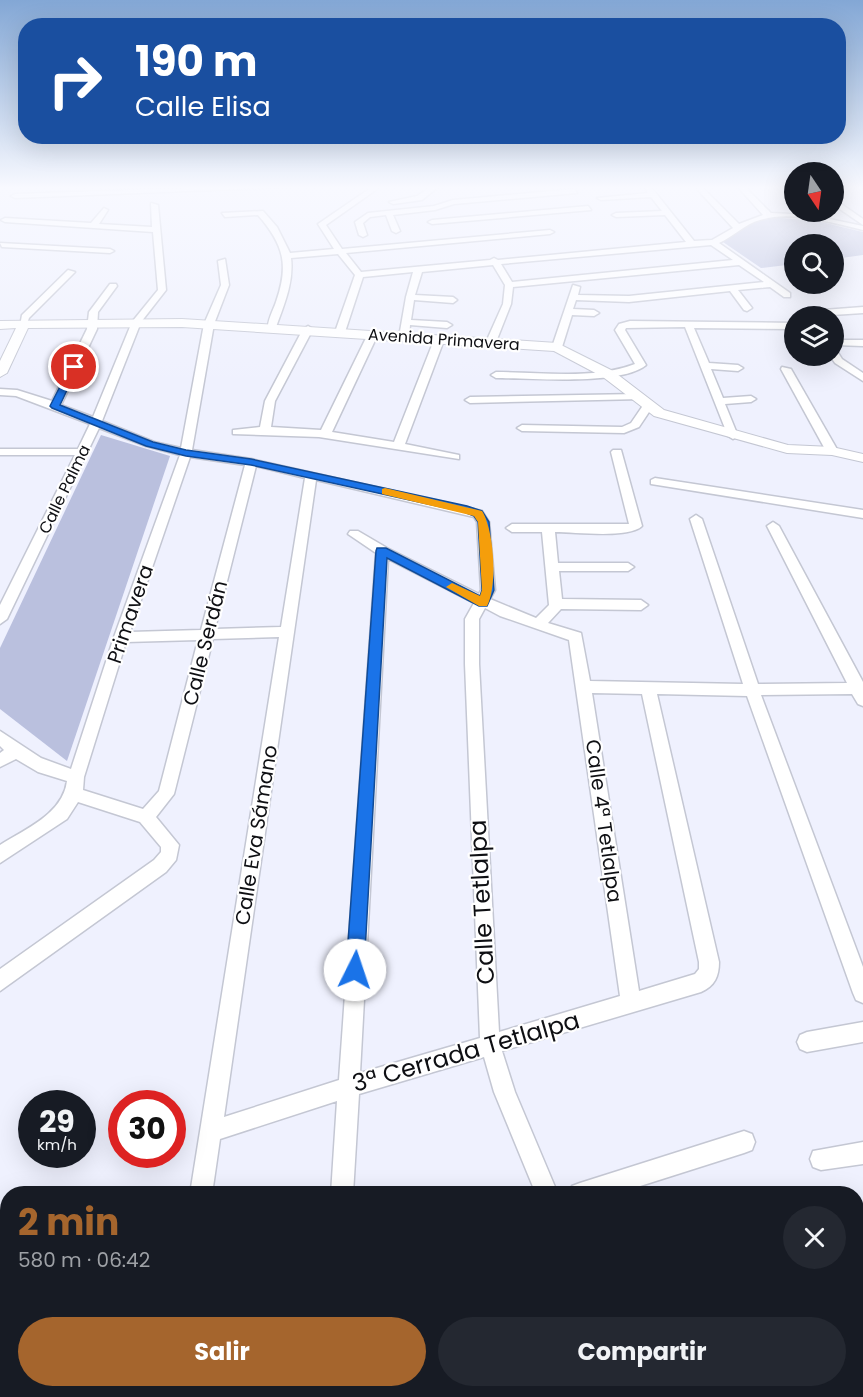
<!DOCTYPE html>
<html lang="es">
<meta charset="utf-8">
<style>
:root{--surface:#171b24;--page:#242831;--text:#f1f3f6;--muted:#9ea1a6;--accent:#a5652d}
body{margin:0;font-family:Poppins,sans-serif;background:var(--page);color:var(--text);height:100vh;display:flex;flex-direction:column;font-size:22px;white-space:nowrap}
*{box-sizing:border-box;margin:0}
p{font-size:20px;color:var(--muted)}
.icon{flex:none;width:33px;height:33px;fill:none;stroke:currentColor;stroke-width:2;stroke-linecap:round;stroke-linejoin:round}
.map{position:relative;flex:1;overflow:hidden}
.sheet{position:absolute;left:0px;top:1186px;width:864px;height:212px;display:flex;flex-direction:column;background:var(--surface);border-radius:24px 24px 0 0;box-shadow:0 6px 24px #0002}
.sheet>*{flex:none}
.guide{position:absolute;left:18px;top:18px;width:828px;height:126px;border-radius:24px;box-shadow:0 6px 24px #0002;background:#1a4fa0;color:#fff;overflow:hidden}
.needle{width:39px;rotate:167deg}
.tools{position:absolute;left:784px;top:162px;display:grid;gap:12px}
.tools a{display:grid;place-items:center;width:60px;height:60px;border-radius:50%;background:var(--surface);box-shadow:0 6px 24px #0002;font-size:30px}
.speed{position:absolute;left:18px;top:1090px;display:flex;gap:12px;font-size:30px;font-weight:700;text-align:center}
.speed>*{display:grid;place-content:center;width:78px;height:78px;border-radius:50%;background:var(--surface);box-shadow:0 6px 24px #0002;line-height:1}
.speed small{font-size:15px;font-weight:400}
.speed .limit{border:9px solid #d22;background:#fff;color:#111}
.pin{position:absolute;display:grid;place-items:center;width:51px;height:51px;color:#fff;margin:-26px;border:3px solid #fff;border-radius:50%;box-shadow:0 2px 6px #0007}
.me{position:absolute;width:66px;margin:-33px;rotate:4deg;stroke-linejoin:round;filter:drop-shadow(0 0 4px #0008)}
.turn{display:flex;align-items:center;gap:21px;height:126px;padding:0 18px;font-size:27px}
.turn .icon{width:78px;height:78px;stroke-width:2.5}
.turn b{display:block;font-size:42px;line-height:51px}
.round{display:grid;place-items:center;flex:none;width:63px;height:63px;border-radius:32px;background:var(--page)}
.headline{display:flex;align-items:center;justify-content:space-between;height:102px;padding:0 18px}
h1{font-size:36px;font-weight:700;line-height:45px;color:var(--accent)}
.button{display:flex;gap:12px;margin-top:auto;padding:12px 18px}
.button a{flex:1;height:69px;border-radius:36px;background:var(--accent);color:#fff;font-size:24px;font-weight:700;line-height:69px;text-align:center}
.button a+a{background:var(--page);color:var(--text)}
.map>svg:first-child{display:block}
</style>
<div class="map">
<svg width="863" height="1397" viewBox="0 0 863 1397">
<rect width="100%" height="100%" fill="#eff1fe"/>
<!-- green -->
<g fill="#bac0de">
<path d="M769,217L817,221L863,232V255L834,259V244H795V264L761,268L723,242L759,219Z"/>
<path d="M101,435L170,456L67,761L0,709V648Z"/>
</g>
<g fill="none" stroke-linecap="round" stroke-linejoin="round">
<defs>
<g id="minor">
<path d="M216,187H290L15,198L11,196L15,194Z"/>
<path d="M372,187H380L326,225L342,249L550,230L554,232L550,234L346,253L361,272L490,260L494,258L498,260L686,242L665,215L616,217L612,215L616,213L662,211L651,197L601,200L597,198L648,193L644,187H651L694,241L712,240L733,228L695,187H702L739,224L763,215L738,187H745L771,213L810,215L863,226V230C832,223 792,210 760,220C745,224 734,236 719,243L790,293V297H784L770,287L738,290L752,308L747,311L744,310L730,291L629,302L576,300L573,309L594,310L599,313L594,316L572,315L562,347L557,350L552,347L573,285L580,287L578,295L629,296L764,282L739,265L513,287L511,304L496,342L491,345L486,342L503,304L505,285L493,265L422,272L415,295L453,297L457,300L453,303L414,300L411,320L447,322L452,325L447,328L410,325L409,337L404,340L399,337L406,297L413,272L363,277L345,332L340,335L335,332L355,275L338,254L291,258C294,282 284,305 276,327L268,329C267,321 273,311 276,302C289,265 284,245 258,215L225,217L222,213L263,211L277,227L290,253L334,249L318,224ZM711,245L733,260L512,282L501,264Z"/>
<path d="M430,187H438L422,200L393,204L389,202L417,196Z"/>
<path d="M574,189L577,193L454,204L435,210L393,215L400,231L396,233L392,231L386,215L370,217L363,223L367,235L363,237L359,235L355,222L368,213L434,206L453,200Z"/>
<path d="M834,199L863,219V225L834,205Z"/>
<path d="M151,203L158,205L166,290L141,322L102,421L154,442L181,448L204,324L221,285L218,261L225,259L229,285L214,324L192,450L251,459L482,511L489,522L495,590L490,599L536,618L549,605L542,532H512L506,528L512,524H629L611,452L613,450H621L642,526C629,539 574,532 555,532L558,563H628L634,567L628,571H559L562,599L641,600L648,605L641,610L561,609L548,623L581,633L590,681L743,684L690,519L696,515L702,519L758,684L847,683L767,526L773,522L779,526L863,682V706L858,704L852,694L761,695L863,967V1003L856,1000L853,993L747,696L657,694L719,962C719,976 715,986 701,992L502,1051L515,1092L558,1194H536L494,1092L484,1057L359,1094L353,1194H331L337,1101L220,1139L212,1194H190L279,637L213,639L174,794L156,817L179,845L176,860L166,872L0,991V969L154,860L161,852V847L140,822L78,802L67,819L0,863V845C25,829 63,814 67,781L38,772L16,759L0,767V753L4,750L0,746V731L41,758L71,769L114,637L180,455L146,446L99,428L7,619L0,624V605L75,455H0V449H78L90,424L16,396L0,395V389L17,390L52,401L87,329L89,312L110,284H116L117,286L98,312L97,329L61,405L93,417L132,322L158,290L153,232L5,222L1,220L5,218L91,223L104,208L108,210L99,224L152,227ZM190,457L245,465L201,630L130,632ZM256,466L305,478L281,627L215,629ZM316,480L474,517L477,522L481,590L479,594L387,548L358,531H350L348,534L376,553L339,1080L224,1117ZM388,559L474,603L465,619V664L480,1038L360,1073ZM485,608L500,616L569,640L620,996L499,1032L479,664V619ZM198,640L159,791L143,809L83,790L84,777L126,642ZM592,693L642,694L699,962V969L695,974L639,991Z"/>
<path d="M588,206L591,210L432,224L428,222L432,220Z"/>
<path d="M0,243L110,249L114,251L110,253L2,247Z"/>
<path d="M68,270L75,272L29,318L26,326H20L22,315Z"/>
<path d="M863,307V313L817,316L823,310Z"/>
<path d="M630,321L795,323V329L694,328L709,363L738,365L743,368L738,371L711,369L723,398L751,396L756,399L751,402L725,404L738,436L733,439L728,436L685,327L626,328L625,330L646,365C621,386 530,378 496,378L491,375L496,372C541,372 593,380 635,364L615,330L619,324Z"/>
<path d="M308,326L313,329L275,401L271,427L321,430L368,334L373,331L378,334L332,432L394,442L434,340L439,337L444,340L405,444L459,455V459L319,437L233,434V430L260,427L265,401L303,329Z"/>
<path d="M837,340H863V346L834,345V341Z"/>
<path d="M834,350L837,351L842,359L863,373V381L835,363L830,356H834Z"/>
<path d="M782,367L791,369L838,451L836,453H828L826,451L781,369Z"/>
<path d="M638,394L642,395V399L470,403L465,400L470,397Z"/>
<path d="M644,404L653,406L639,427L624,433L522,431L517,428L522,425L622,427L631,423Z"/>
<path d="M655,478L863,510V518L651,484V480Z"/>
<path d="M863,1022V1042L807,1052L800,1049L797,1042L800,1035L807,1032Z"/>
<path d="M744,1131L752,1134L755,1142L752,1150L744,1153L615,1194H569L572,1186L580,1183Z"/>
<path d="M863,1142V1164L821,1170L813,1167L810,1159L813,1151Z"/>
<rect x="0" y="1257" width="8" height="24"/>
<path d="M863,1274V1298L856,1299V1275Z"/>
<path d="M158,1390H184L183,1397H157Z"/>
<rect x="320" y="1390" width="26" height="7"/>
<path d="M638,1390H675L672,1397H635Z"/>
</g>
<path id="tertiary" d="M182,319L557,343L613,371L664,410L788,445L832,447L863,454V462L832,455L787,453L654,416L603,377L554,351L182,327L28,328L7,373L0,377V361L16,328L0,329V321Z"/>
</defs>
<!-- minor casing -->
<use href="#minor" stroke="#c4c7d3" stroke-width="3"/>
<!-- tertiary casing -->
<use href="#tertiary" stroke="#c4c7d3" stroke-width="2"/>
<!-- minor -->
<use href="#minor" fill="#fff" fill-rule="evenodd"/>
<!-- tertiary -->
<use href="#tertiary" fill="#fff" fill-rule="evenodd"/>
</g>
<!-- sky -->
<linearGradient id="sky" x2="0" y2="1"><stop stop-color="#83a7d5"/><stop offset="0.49" stop-color="#f8f9ff"/><stop offset="1" stop-color="#f8f9ff" stop-opacity="0"/></linearGradient>
<rect width="863" height="383" fill="url(#sky)"/>
<!-- route -->
<path fill="#1a73e8" stroke="#114b97" stroke-width="1.5" d="M71,365L78,367L60,405L153,442L186,450L251,459L467,506L482,511L489,522L494,590L487,606H479L387,558L364,970L361,977L355,979L349,977L346,970L376,551L377,548H386L480,596L482,590L478,522L474,516L464,512L251,465L186,456L146,446L52,408L50,406Z"/>
<!-- slow -->
<path fill="#f59e0b" d="M385,488L482,511C494,530 498,585 487,606H479L446,587L452,583L480,596L482,590L478,522L474,516L382,494V489Z"/>
<g text-anchor="middle" stroke-width="4.5" stroke-linejoin="round" paint-order="stroke">
<!-- far-street labels -->
<g font-size="16" fill="#0e0f13" stroke="#fff">
<text transform="translate(444 339) rotate(4)" y="6">Avenida Primavera</text>
<text transform="translate(64 489) rotate(-64)" y="6">Calle Palma</text>
</g>
<!-- street labels -->
<g font-size="20" fill="#0e0f13" stroke="#fff">
<text transform="translate(130 614) rotate(-71)" y="7">Primavera</text>
<text transform="translate(205 643) rotate(-76)" y="7">Calle Serdán</text>
<text transform="translate(604 821) rotate(82)" y="7">Calle 4ª Tetlalpa</text>
<text transform="translate(256 835) rotate(-81)" y="7">Calle Eva Sámano</text>
</g>
<!-- near-street labels -->
<g font-size="24" fill="#0e0f13" stroke="#fff">
<text transform="translate(482 902) rotate(-93)" y="8">Calle Tetlalpa</text>
<text transform="translate(466 1052) rotate(-16)" y="8">3ª Cerrada Tetlalpa</text>
</g>
</g>
</svg>
<div class="tools">
<a><svg class="needle" viewBox="-14 -14 28 28"><path d="M0-13l5 13h-10z" fill="#e53935"/><path d="M0 13l5-13h-10z" fill="#9ea1a6"/></svg></a>
<a><svg class="icon" aria-label="search" viewBox="0 0 24 24"><circle cx="10" cy="10" r="6"/><path d="M15 15l6 6"/></svg></a>
<a><svg class="icon" aria-label="layers" viewBox="0 0 24 24"><path d="M12 4l9 5-9 5-9-5zM3 14l9 5 9-5"/></svg></a>
</div>
<div class="speed"><div>29<small>km/h</small></div><div class="limit">30</div></div>
<div class="pin" style="left:74px;top:367px;background:#d93025"><svg class="icon" aria-label="arrive" viewBox="0 0 24 24"><path d="M6 21V4h12l-3 4 3 4H6"/></svg></div>
<svg class="me" style="left:355px;top:970px" viewBox="-20 -20 40 40"><circle r="19" fill="#fff"/><path d="M0-13L10 11 0 6-10 11z" fill="#1a73e8"/></svg>
<div class="guide">
<div class="turn"><svg class="icon" aria-label="right" viewBox="0 0 24 24"><path d="M7 20v-9h11M14 6l5 5-5 5"/></svg><div><b>190 m</b>Calle Elisa</div></div>
</div>
<section class="sheet">
<div class="headline"><div><h1>2 min</h1><p>580 m · 06:42</p></div><a class="round"><svg class="icon" aria-label="close" viewBox="0 0 24 24"><path d="M6 6l12 12M18 6L6 18"/></svg></a></div>
<div class="button"><a>Salir</a><a>Compartir</a></div>
</section>
</div>
